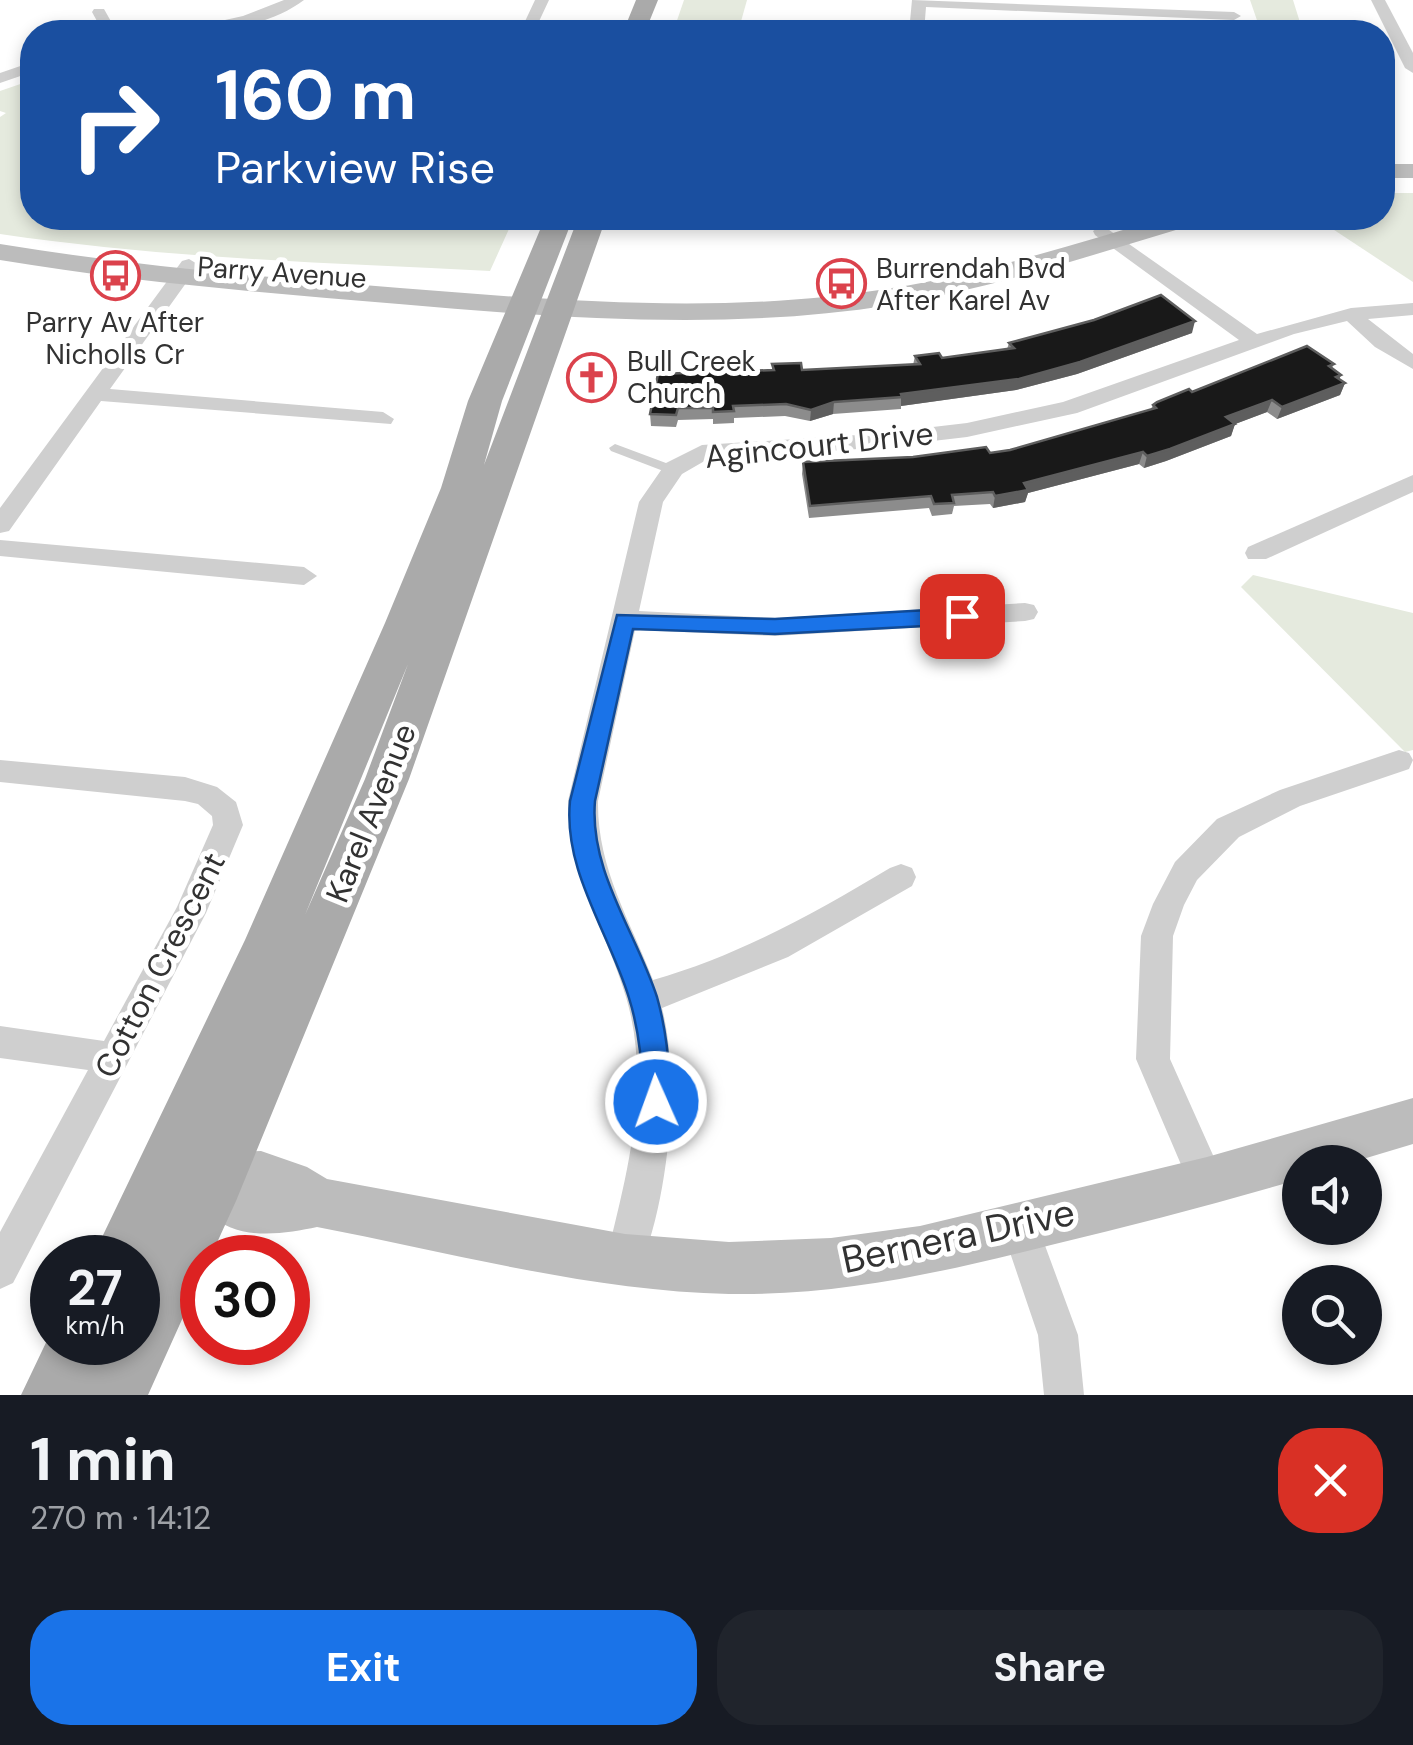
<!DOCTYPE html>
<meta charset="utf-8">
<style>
:root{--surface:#171b24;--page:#20242c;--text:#f1f3f6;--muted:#9ea1a6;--accent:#1a73e8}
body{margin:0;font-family:"DM Sans",sans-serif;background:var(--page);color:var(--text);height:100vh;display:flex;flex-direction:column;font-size:38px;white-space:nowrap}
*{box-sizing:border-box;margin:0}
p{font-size:32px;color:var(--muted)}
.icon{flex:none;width:55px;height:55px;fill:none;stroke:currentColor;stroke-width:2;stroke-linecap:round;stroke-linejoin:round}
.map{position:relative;height:1395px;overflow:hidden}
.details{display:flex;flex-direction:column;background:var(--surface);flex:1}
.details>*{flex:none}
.top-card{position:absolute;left:20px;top:20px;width:1375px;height:210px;border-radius:40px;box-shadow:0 5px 15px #0003;background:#1a4fa0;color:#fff;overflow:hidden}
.controls{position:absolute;left:1282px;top:1145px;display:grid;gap:20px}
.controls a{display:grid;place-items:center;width:100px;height:100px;border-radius:50%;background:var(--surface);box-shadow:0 5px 15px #0003;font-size:50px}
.speed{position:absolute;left:30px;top:1235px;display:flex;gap:20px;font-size:50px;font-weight:700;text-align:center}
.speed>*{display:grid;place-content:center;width:130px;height:130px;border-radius:50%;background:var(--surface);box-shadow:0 5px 15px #0003;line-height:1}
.speed small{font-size:25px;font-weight:400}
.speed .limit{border:15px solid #d22;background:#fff;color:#111}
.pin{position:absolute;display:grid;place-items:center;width:85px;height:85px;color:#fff;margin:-42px;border-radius:20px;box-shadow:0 5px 15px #0006}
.me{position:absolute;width:110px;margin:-55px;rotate:358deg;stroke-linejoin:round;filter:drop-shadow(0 0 8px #0008)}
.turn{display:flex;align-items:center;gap:35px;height:210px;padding:0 30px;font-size:45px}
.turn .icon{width:130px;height:130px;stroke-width:2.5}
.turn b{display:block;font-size:70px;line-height:85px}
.round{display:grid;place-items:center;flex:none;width:105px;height:105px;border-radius:40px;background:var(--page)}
.summary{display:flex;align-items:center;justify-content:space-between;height:170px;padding:0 30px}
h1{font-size:60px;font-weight:700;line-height:75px}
.cta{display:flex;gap:20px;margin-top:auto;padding:20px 30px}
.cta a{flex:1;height:115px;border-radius:40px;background:var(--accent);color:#fff;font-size:40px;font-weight:700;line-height:115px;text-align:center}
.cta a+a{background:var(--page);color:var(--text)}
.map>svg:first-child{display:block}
</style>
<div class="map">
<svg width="1413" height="1395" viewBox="0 0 1413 1395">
<rect width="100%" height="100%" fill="#fff"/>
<!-- green -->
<g fill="#e5eade">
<path d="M684,0H747L738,32H673Z"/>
<path d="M1250,0H1293L1303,32H1261Z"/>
<path d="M32,80V218H514L490,271C326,263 163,258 0,234V117L6,113L0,111V91Z"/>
<path d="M1383,193H1413V282L1316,218H1382Z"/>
<path d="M1253,575L1413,613V750L1405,752L1241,587Z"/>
</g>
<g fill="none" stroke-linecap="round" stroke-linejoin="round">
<!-- lane -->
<path fill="#cfcfcf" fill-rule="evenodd" d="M615,444L674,466L676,469L670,473L666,472L611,451L609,448Z"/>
<!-- street -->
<g fill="#cfcfcf" fill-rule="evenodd">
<path d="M284,0H304C270,26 213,35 171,32L243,16Z"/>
<path d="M535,0H549L534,32H520Z"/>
<path d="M912,0L1234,12L1241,16L1234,20L926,7L924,32H909Z"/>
<path d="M1371,0H1385L1413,53V73L1405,68Z"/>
<path d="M94,9H104L117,32H103L92,12Z"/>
<path d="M756,21L865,27L873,32L751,29L748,26Z"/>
<path d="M32,62V72L0,83V73Z"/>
<path d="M705,218H723L725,222L716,228L709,226Z"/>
<path d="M1102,225L1257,334L1351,308L1413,303V315L1368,319L1413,354V369L1375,347L1347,321L1294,334L1077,413L967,437L873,448L708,459L682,474L663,502L639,611L775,618L1025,603L1034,605L1038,612L1034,619L1025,621L775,636L635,630L598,801C597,868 630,920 653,980C738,956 815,913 890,868L901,864L912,868L916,877L912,886L788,957L662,1008C681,1082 668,1202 638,1273L625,1279L612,1273L606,1260C627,1174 652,1084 626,997C606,929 567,874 568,801L639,502L666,463L702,445L873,434L967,423L1063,402L1239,340L1095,235L1093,231Z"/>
<path d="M189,259L199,265L110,389L383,412L394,419L391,424L101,401L9,531L0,533V508L182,261Z"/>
<path d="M1413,475V492L1266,559H1248L1245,553L1248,547Z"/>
<path d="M0,540L304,567L317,576L304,585L0,556Z"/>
<path d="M1399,750L1409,753L1413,760L1409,769L1300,806L1239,837L1197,880L1184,905L1173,936L1170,1059L1225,1182L1220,1195L1207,1200L1194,1195L1136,1059L1141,936L1153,904L1175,862L1217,819L1280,790Z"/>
<path d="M0,760L185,777L217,787L236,802L243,825L206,913L13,1283L0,1289V1232L88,1070L0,1058V1026L104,1041L177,907L213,825L212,816L198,804L185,801L0,782Z"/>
<path d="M1020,1207L1033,1213L1078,1335L1084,1395H1044L1038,1335L1001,1226L1007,1213Z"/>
</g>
<!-- secondary -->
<g fill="#bcbcbc" fill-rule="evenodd">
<rect x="1382" y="164" width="31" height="14"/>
<path d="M1164,218H1203L1199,223C1097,253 996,288 891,305C728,331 563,318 399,304C266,293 132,282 0,260V244C133,266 266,277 400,288C563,301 730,315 892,288C985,273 1074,244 1164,218Z"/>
<path d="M1413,1098V1144L1353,1162H1300V1179C1217,1204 1134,1225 1051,1245C944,1272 839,1296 729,1294C591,1291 452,1253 317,1227C284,1234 234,1242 209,1212L202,1215L184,1208L177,1190L188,1170L185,1162L193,1145L210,1138L227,1145L231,1152L261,1151L307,1167L327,1179L625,1234L729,1242L831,1238L920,1226L1207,1157Z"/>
</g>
<!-- primary -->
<g fill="#aaa" fill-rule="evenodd">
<path d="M636,0H658L645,32H623Z"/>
<path d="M545,218H573L502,401L484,465L578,218H606L409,779L236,1201L210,1258H202V1275L148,1395H21L52,1330V1342H138V1258H92L245,940L385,623L441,488L468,401ZM408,664L365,779L305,915Z"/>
</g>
</g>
<!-- wall -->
<g fill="#8c8c8c">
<path d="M1192,333L1077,374L1016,390L901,406V409L833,414L810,421L785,416L734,418V423L713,424V419L678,420L676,427L651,426L650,414L772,370V364L802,370L913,365L915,356L942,358L1007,349L1009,343Z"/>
<path d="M1334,364L1332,368L1341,375L1339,379L1345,383L1340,395L1277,419L1267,412L1235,424L1231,436L1166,461L1144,468L1139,464L1028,493L1025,502L993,508L990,504L954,506L952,514L932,516L929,508L809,518L802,474L803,462L990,453L1010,450L1151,409L1153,405L1192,392Z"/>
</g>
<!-- shaded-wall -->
<g fill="#5e5e5e">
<path d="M1195,321L1192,333L1077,374L1016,390L901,406V394Z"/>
<path d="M1341,375L1336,386L1345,383L1340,395L1277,419L1282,407Z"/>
<path d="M1272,400L1267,412L1222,429L1226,417Z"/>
<path d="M834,402L833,414L810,421L811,410Z"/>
<path d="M1235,424L1231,436L1166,461L1144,468L1147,456Z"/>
<path d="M1143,452L1139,464L1028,493L1025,502L993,508L995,496L1024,483Z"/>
</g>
<!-- building -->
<g fill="#191919" stroke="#5e5e5e" stroke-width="2.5">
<path d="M1161,295L1195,321L1080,362L1019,379L901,394L902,397L834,402L811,410L786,404L733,406L734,411L713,412V408H678L676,415L650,414L658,374L774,370L772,364L801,363L802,370L920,364L915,356L939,353L942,358L1014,348L1009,343L1094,320Z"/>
<path d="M1307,346L1334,364L1329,366L1341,375L1336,377L1345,383L1282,407L1272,400L1226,417L1235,424L1170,449L1147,456L1143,452L1024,483L1028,490L995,496L993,492L952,495L954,503L934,504L931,496L810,506L803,462L913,457L986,447L990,453L1010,450L1156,408L1153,405L1157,402L1189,389L1192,392Z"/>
</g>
<!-- route -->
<path fill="#1a73e8" stroke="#114b97" stroke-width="2.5" d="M962,608L973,616L962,624L775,634L633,629L595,801C589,871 636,932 657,997C664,1022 668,1048 669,1074C669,1087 671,1099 666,1111L656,1115L645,1111C637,1093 641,1071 640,1051C638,1034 634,1014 629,998C609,932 563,871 570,801L617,615L775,619Z"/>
<!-- icons -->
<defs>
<symbol id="bus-ring" viewBox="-11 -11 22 22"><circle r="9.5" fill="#fff" stroke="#db424c" stroke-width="1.5"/><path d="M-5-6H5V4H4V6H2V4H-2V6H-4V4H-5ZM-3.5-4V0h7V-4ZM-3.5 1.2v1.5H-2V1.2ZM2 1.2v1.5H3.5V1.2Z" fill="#db424c"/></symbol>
<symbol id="church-ring" viewBox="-11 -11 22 22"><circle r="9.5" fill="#fff" stroke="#db424c" stroke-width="1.5"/><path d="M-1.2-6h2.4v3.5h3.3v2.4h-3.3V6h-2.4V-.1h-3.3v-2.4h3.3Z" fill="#db424c"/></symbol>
</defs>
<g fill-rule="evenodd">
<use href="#bus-ring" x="88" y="248" width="55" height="55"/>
<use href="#bus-ring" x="814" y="256" width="55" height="55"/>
<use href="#church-ring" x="564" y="350" width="55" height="55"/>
</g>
<g text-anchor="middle" stroke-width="10" stroke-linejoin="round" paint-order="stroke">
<!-- far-poi labels -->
<g font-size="28" fill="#323232" stroke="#fff" text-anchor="start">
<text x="876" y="278">Burrendah Bvd<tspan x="876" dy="32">After Karel Av</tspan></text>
<text x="115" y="332" text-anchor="middle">Parry Av After<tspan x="115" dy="32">Nicholls Cr</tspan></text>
<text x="627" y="371">Bull Creek<tspan x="627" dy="32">Church</tspan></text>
</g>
<!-- far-street labels -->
<g font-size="28" fill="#323232" stroke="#fff">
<text transform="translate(282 272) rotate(4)" y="10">Parry Avenue</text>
</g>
<!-- street labels -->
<g font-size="32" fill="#323232" stroke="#fff">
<text transform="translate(819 445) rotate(-6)" y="11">Agincourt Drive</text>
<text transform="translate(371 813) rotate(-68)" y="11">Karel Avenue</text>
<text transform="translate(160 965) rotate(-63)" y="11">Cotton Crescent</text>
</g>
<!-- near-street labels -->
<g font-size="38" fill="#323232" stroke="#fff">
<text transform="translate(958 1236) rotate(-12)" y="13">Bernera Drive</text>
</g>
</g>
</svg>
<div class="controls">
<a><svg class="icon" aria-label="sound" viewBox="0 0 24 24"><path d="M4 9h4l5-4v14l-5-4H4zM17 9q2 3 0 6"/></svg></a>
<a><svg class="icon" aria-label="search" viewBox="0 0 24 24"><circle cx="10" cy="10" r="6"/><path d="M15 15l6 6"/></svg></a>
</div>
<div class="speed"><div>27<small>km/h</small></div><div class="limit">30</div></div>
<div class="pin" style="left:962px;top:616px;background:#d93025"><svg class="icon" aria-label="arrive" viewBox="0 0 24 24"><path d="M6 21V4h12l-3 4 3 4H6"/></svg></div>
<svg class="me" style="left:656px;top:1102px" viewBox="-20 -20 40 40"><circle r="17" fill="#1a73e8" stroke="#fff" stroke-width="3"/><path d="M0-11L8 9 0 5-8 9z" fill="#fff"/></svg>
<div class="top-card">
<div class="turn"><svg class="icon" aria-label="right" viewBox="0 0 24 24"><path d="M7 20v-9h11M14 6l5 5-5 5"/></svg><div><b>160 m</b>Parkview Rise</div></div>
</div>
</div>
<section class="details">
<div class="summary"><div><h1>1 min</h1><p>270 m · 14:12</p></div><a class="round" style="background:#d93025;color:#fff"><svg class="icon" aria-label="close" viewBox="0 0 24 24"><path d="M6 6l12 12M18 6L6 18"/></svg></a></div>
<div class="cta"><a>Exit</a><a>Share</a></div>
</section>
